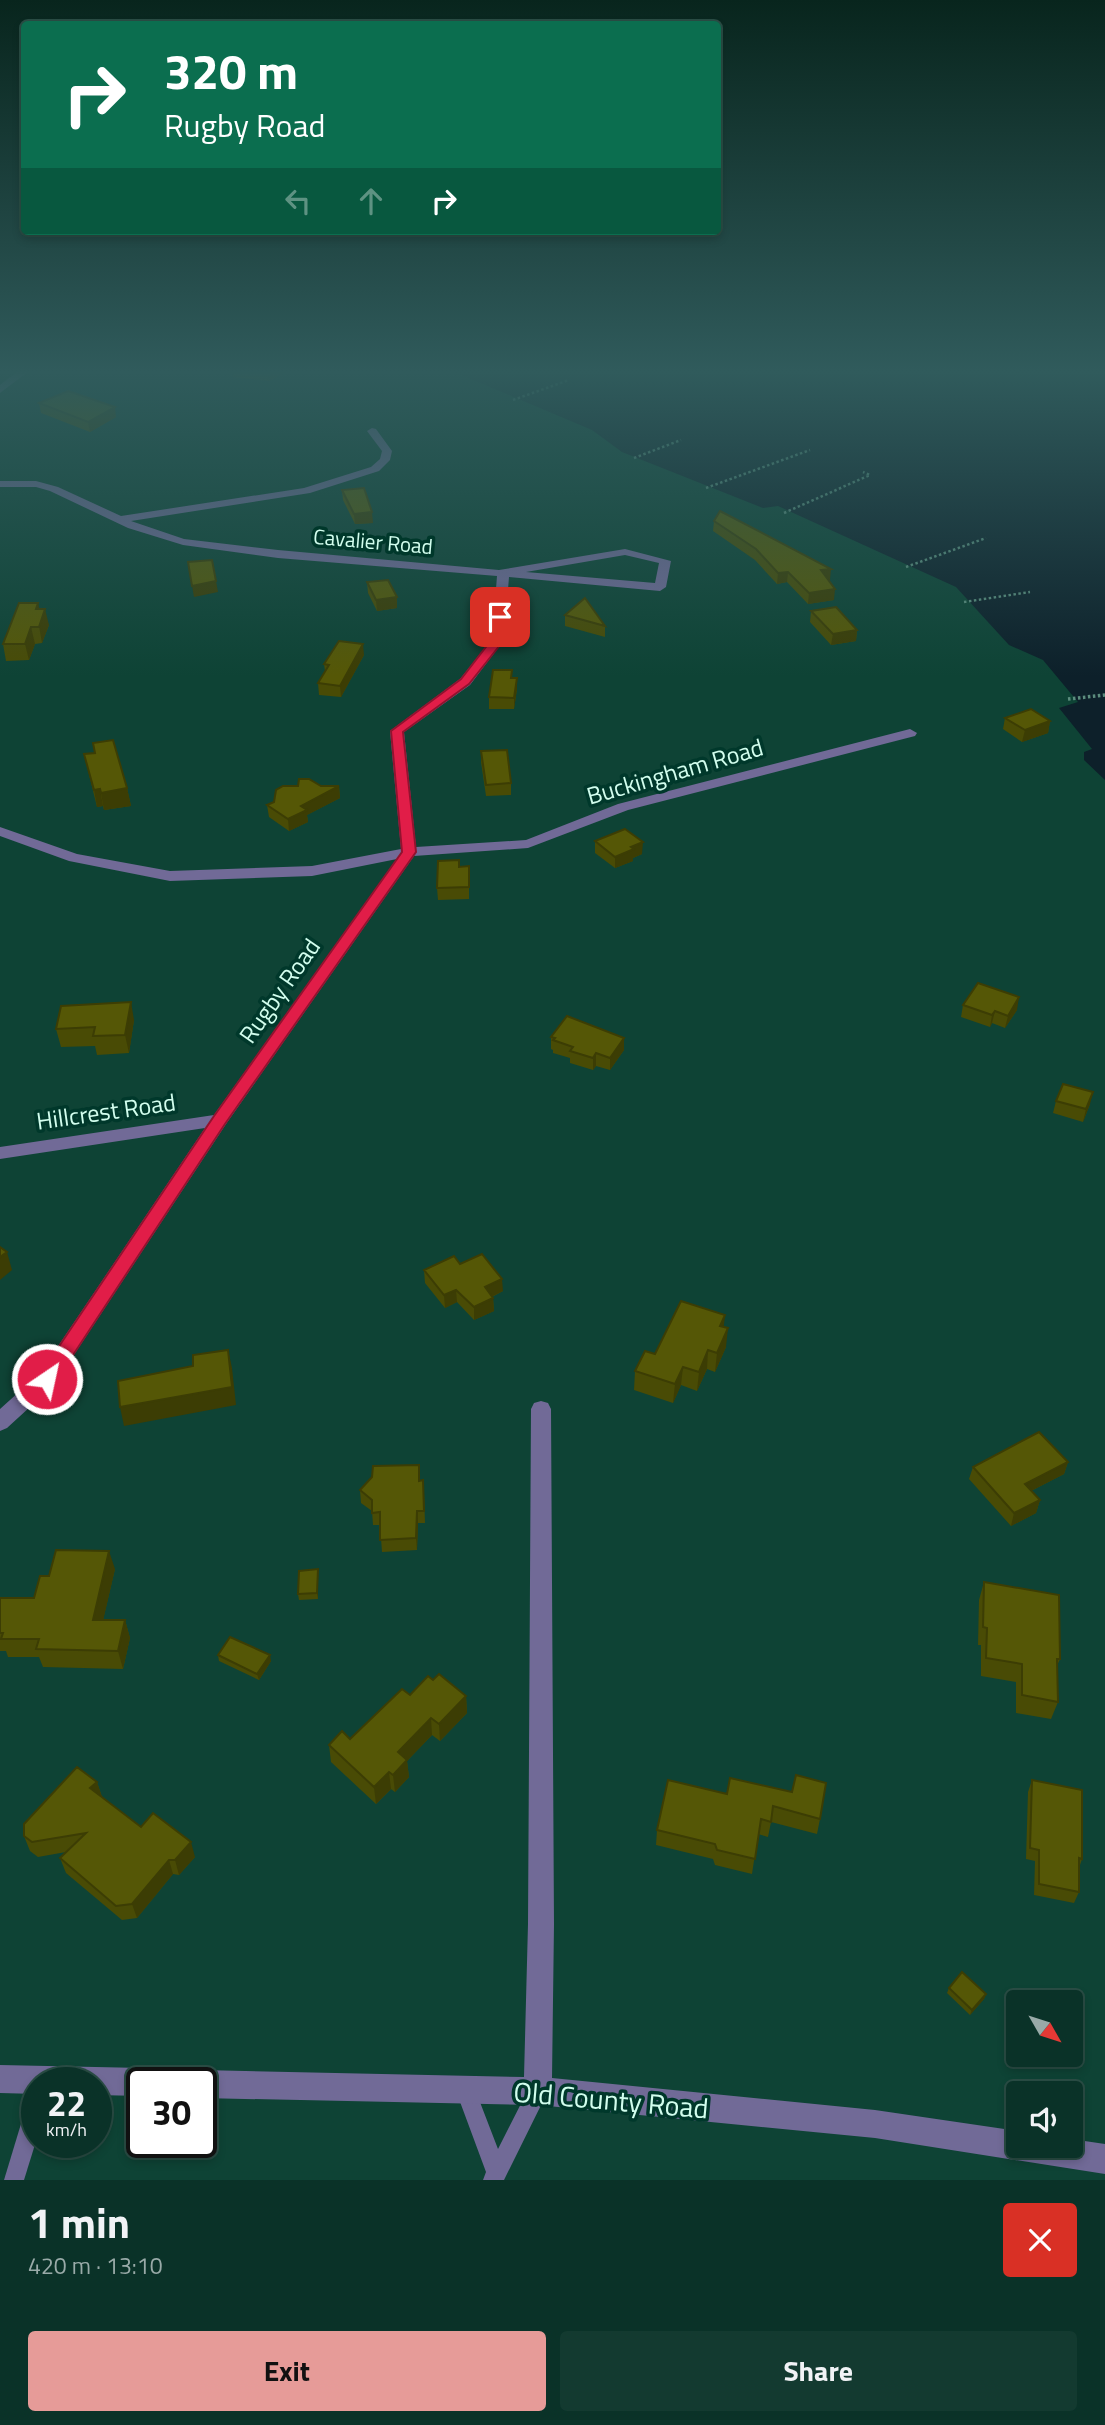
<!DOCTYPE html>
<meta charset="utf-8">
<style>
:root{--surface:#0a3228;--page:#133a30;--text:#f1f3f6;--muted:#99aaa8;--line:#2a4d45;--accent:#e69b98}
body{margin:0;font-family:"Titillium Web",sans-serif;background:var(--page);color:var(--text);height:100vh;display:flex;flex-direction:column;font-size:26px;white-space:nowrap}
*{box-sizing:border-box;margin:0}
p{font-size:23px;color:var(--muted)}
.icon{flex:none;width:38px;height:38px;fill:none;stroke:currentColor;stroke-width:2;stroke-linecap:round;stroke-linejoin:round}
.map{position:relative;height:2180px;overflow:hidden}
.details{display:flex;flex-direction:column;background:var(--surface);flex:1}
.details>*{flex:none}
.hud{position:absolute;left:21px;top:21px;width:700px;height:214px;border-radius:7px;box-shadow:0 4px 10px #0003,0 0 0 2px var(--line);background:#0b6e4f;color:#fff;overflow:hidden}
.needle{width:46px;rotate:129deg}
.fabs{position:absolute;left:1006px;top:1990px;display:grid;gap:14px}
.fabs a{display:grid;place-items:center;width:77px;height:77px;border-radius:7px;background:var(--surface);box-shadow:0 4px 10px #0003,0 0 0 2px var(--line);font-size:35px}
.speed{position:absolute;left:21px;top:2067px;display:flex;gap:14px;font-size:35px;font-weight:700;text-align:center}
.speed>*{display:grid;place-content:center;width:91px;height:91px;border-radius:50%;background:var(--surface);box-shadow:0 4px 10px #0003,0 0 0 2px var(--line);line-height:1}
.speed small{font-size:18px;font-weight:400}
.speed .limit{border:4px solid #111;border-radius:10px;background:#fff;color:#111}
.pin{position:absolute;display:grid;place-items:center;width:60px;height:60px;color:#fff;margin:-30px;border-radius:14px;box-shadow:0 4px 10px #0006}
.me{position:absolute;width:77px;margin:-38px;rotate:34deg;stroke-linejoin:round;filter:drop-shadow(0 0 5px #0008)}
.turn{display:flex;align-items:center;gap:24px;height:147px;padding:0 28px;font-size:32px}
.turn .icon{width:91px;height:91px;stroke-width:2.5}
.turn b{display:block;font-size:49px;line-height:60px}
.lanes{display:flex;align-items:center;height:66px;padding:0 28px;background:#0003;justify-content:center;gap:35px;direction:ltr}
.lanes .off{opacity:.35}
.round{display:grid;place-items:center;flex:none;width:74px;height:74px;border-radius:7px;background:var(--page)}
.summary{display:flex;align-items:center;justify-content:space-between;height:119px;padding:0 28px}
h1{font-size:42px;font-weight:700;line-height:52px}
.cta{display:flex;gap:14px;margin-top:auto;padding:14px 28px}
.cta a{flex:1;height:80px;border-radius:7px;background:var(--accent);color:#111;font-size:28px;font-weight:700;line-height:80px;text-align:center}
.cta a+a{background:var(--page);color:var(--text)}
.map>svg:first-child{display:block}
</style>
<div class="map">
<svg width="1105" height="2180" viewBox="0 0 1105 2180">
<rect width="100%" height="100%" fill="#0e4335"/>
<!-- water -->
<path fill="#0d202a" d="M452,371H1105V780L1084,760V752L1092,749L1059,708L1078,702L1043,660L1009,645L956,587L778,506L763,508L622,452L592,430Z"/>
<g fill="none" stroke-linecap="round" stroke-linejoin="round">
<!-- path-far1 -->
<g stroke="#5c8d7e" stroke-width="2.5" stroke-dasharray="2.5 2.5" stroke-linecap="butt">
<path d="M513,400L569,380"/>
<path d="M634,458L681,440"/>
<path d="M706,488L810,450"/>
<path d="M784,513L870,475L863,472"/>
<path d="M906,567L986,538"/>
<path d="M964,602L1030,592"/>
</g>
<!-- path -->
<path stroke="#5c8d7e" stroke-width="3.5" stroke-dasharray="2.5 2.5" stroke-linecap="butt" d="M1068,699L1105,695"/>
<!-- lane -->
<g fill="#716a97" fill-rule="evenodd">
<path d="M466,2081L473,2084L498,2149L531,2084L538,2081L545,2084L548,2091L504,2180H483L486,2172L456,2091L459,2084Z"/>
<path d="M37,2094V2138L24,2180H4L27,2104L30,2097Z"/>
</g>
<!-- street -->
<g fill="#716a97" fill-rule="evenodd">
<path d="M18,371H29L0,393V385Z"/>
<path d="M372,428L376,429L392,451L390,460L379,471L310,493L131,521L184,539L278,550L499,570L625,549L671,561L666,587L660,591L509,577L504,640L470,685L404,732L416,847L526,840L618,804L910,729L917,733L915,736L628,810L528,848L414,856L226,1124L54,1385L7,1428L0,1431V1409L40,1373L205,1128L0,1159V1147L214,1115L397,859L312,876L170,881L69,861L0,836V827L77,854L170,871L312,866L401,849L390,731L460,679L492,640L497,576L278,558L183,545L128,528L50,491L36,487H0V481H36L58,487L121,516L304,488L371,467L380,459L382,451L367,431ZM625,555L659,563L655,583L526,572Z"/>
<path d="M541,1401L548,1403L551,1409L554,1924L552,2078L875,2110L1018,2131V2146H1071V2139L1105,2144V2174L875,2138L538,2105L201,2098V2082H187L191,2074L201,2070L524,2077L528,1924L531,1409L534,1403Z"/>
<path d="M0,2065L143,2068L153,2072L157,2082H142V2096L96,2095V2082H37V2094L0,2093Z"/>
</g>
</g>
<!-- wall -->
<g fill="#494b05">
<path d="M232,371H288L269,381L233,377Z"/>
<path d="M39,403L116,417L90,432L41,413Z"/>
<path d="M342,490L373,523L355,524L343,500Z"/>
<path d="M714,521L830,580H828L834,600L808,604L787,582L777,584L755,560L713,531Z"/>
<path d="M367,582L397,597V608L377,611L368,593Z"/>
<path d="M39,609L49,625L42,643L35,644L29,660L6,661L3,644Z"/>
<path d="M811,611L857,630L856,641L831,645L810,622Z"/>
<path d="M565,615L605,626V637L565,626Z"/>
<path d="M364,655L341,697L319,695L318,683L325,671L324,664Z"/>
<path d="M512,670V678H517V689L514,709H489V697Z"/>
<path d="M1005,718L1050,721L1048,733L1022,742L1003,729Z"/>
<path d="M481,751L511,783V795L486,796L481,762Z"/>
<path d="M84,754L127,788L131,806L104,810L103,806L97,807Z"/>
<path d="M321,786H339L340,798L307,815L308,822L289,831L269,817L267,805Z"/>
<path d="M595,841L642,854L633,858V861L615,868L595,853Z"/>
<path d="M469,866V899L438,900L437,888Z"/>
<path d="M963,1005L1017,1010L1005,1028L992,1023L990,1027L961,1017Z"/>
<path d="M134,1020L129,1053L97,1055L95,1046L61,1047L56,1029Z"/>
<path d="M551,1037L624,1038V1050L610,1070L596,1066L593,1070L570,1063V1058L553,1053V1050L551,1049Z"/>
<path d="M1056,1101L1090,1104L1083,1122L1053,1113Z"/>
<path d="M460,1264L503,1291L492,1297L493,1298L494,1311L474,1320L457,1302L445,1308L425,1283L424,1270Z"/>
<path d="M724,1327L726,1347L715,1372L707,1369L697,1391L681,1385L673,1403L634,1390L635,1371L655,1354Z"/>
<path d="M1068,1462L1064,1474L1031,1491L1040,1500L1036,1513L1011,1526L969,1479L973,1467Z"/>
<path d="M372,1477L420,1480L424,1493L425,1523H418L417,1550L382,1552L380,1525H373L372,1511L361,1503L360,1490Z"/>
<path d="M115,1569L103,1620H125L130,1638L123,1669L43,1667L39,1657H8L6,1651H0V1598H34L49,1576Z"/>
<path d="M318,1576V1599L299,1600L298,1594Z"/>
<path d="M984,1582L1060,1659L1057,1666L1058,1702L1051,1719L1016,1713V1682L981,1676V1645H978L979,1600Z"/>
<path d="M218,1655L271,1661L259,1680L219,1661Z"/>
<path d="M433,1680L466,1696L467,1713L440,1741L432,1735L407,1761L409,1777L395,1792L391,1789L376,1804L331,1762L329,1745L350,1739Z"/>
<path d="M1032,1780L1082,1859L1079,1868V1892L1074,1903L1034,1895L1035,1861L1026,1859L1028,1792Z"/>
<path d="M97,1782L102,1797L141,1827L195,1857L179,1875L173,1874L137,1918L122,1920L66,1873L60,1858L66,1852L38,1857L30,1851L24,1836Z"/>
<path d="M727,1794L820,1819L817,1834L771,1822L768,1837L758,1834L752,1874L715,1865L713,1859L656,1845L657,1830Z"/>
<path d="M949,1988L986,1994L984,1999L970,2015L947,1993Z"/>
</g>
<!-- shaded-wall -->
<g fill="#3c3d04">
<path d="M271,371H288L269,381L268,372Z"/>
<path d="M115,407L116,417L90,432L88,422Z"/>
<path d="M372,512L373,523L355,524L354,514Z"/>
<path d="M831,569L830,580L820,581L821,570Z"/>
<path d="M788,572L787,582L777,584L778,573Z"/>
<path d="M216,581L218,592L194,597L192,586Z"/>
<path d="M835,589L834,600L808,604L809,593Z"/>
<path d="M397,597V608L377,611L376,600Z"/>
<path d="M38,603L42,619L45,609L49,625L42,643L36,609Z"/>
<path d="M31,627L35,644L29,660L25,644Z"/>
<path d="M857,630L856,641L831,645L833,634Z"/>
<path d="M363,644L364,655L341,697L340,686Z"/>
<path d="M517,678V689L514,709V698Z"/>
<path d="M1050,721L1048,733L1022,742L1025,730Z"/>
<path d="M339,786L340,798L307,815L308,822L289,831L288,819L301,806Z"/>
<path d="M127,788L131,806L104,810L101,793Z"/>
<path d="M100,789L103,806L97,807L94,790Z"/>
<path d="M643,842L642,854L633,858V861L615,868V857L631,847Z"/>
<path d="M1019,997L1017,1010L1005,1028L1008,1016Z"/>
<path d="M131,1002L134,1020L129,1053L125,1035Z"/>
<path d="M995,1011L992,1023L990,1027L992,1015Z"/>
<path d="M624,1038V1050L610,1070V1058Z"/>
<path d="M596,1053V1066L593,1070V1058Z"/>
<path d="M1093,1092L1090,1104L1083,1122L1086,1109Z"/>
<path d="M7,1252L12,1270L0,1280V1257Z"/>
<path d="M502,1279L503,1291L485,1300V1287Z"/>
<path d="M456,1290L457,1302L445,1308L444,1295Z"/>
<path d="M493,1298L494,1311L474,1320V1307Z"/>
<path d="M725,1315L723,1334L720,1326Z"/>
<path d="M728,1328L726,1347L715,1372L717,1353Z"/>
<path d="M228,1350L232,1368L236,1405L124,1426L120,1407Z"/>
<path d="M708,1350L707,1369L697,1391L699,1372Z"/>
<path d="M683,1367L681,1385L673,1403L675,1384Z"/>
<path d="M1068,1462L1064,1474L1021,1496L1025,1484Z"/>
<path d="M1040,1500L1036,1513L1011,1526L1014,1513Z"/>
<path d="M417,1511L418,1523L417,1550L416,1538Z"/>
<path d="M109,1551L115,1569L99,1638L93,1620Z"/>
<path d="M318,1569V1599L317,1593Z"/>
<path d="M125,1620L130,1638L123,1669L118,1651Z"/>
<path d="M270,1655L271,1661L259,1680L257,1674Z"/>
<path d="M466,1696L467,1713L440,1741L439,1724Z"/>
<path d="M431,1718L432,1735L407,1761L409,1777L395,1792L393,1775L398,1752Z"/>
<path d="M389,1772L391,1789L376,1804L374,1787Z"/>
<path d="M97,1782L102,1797L90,1788Z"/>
<path d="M191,1842L195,1857L179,1875L175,1860Z"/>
<path d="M169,1860L173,1874L137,1918L132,1904Z"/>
<path d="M986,1994L984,1999L970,2015L972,2010Z"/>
</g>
<!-- building -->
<g fill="#555706" stroke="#3c3d04" stroke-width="2">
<path d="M68,391L115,407L88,422L39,403Z"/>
<path d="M364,488L372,512L354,514L342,490Z"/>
<path d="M720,511L831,569L821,570L835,589L809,593L788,572L778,573L756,549L714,521Z"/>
<path d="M212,560L216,581L192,586L188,562Z"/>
<path d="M388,580L397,597L376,600L367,582Z"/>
<path d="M585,598L605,626L565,615Z"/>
<path d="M19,603H38L36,609H45L39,627H31L25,644H3Z"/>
<path d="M836,607L857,630L833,634L811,611Z"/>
<path d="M339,641L363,644L340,686L318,683L329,665L324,664Z"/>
<path d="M493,670H512L511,678H517L514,698L489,697Z"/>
<path d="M1031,709L1050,721L1025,730L1005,718Z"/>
<path d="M113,740L127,788L101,793L100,789L94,790L84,754L95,753L93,743Z"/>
<path d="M507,750L511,783L486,785L481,751Z"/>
<path d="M299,779H309L321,786H339L301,806L307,810L288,819L267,805L274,802L276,790L283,786H298Z"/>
<path d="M625,829L643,842L631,847L634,849L615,857L595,841Z"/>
<path d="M459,860V867L469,866V887L437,888L438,861Z"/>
<path d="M978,983L1019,997L1008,1016L995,1011L992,1015L963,1005Z"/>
<path d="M131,1002L125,1035L93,1036L95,1027L56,1029L61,1006Z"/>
<path d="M567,1016L624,1038L610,1058L596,1053L593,1058L570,1051L573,1047L553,1040L555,1038L551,1037Z"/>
<path d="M1063,1084L1093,1092L1086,1109L1056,1101Z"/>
<path d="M0,1247L7,1252L0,1257Z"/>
<path d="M482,1254L502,1279L485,1287L493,1298L474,1307L456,1290L444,1295L424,1270L454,1256L460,1264Z"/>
<path d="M681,1301L725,1315L720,1326L728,1328L717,1353L708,1350L699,1372L683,1367L675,1384L635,1371L645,1351L655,1354Z"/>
<path d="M228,1350L232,1387L120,1407L118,1381L193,1366V1355Z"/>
<path d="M1039,1432L1068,1462L1025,1484L1040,1500L1014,1513L973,1467Z"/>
<path d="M419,1465V1481L423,1480L424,1511H417L416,1538L380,1540V1512L372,1513V1500L360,1490L372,1477L373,1466Z"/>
<path d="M56,1550L109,1551L93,1620H125L118,1651L36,1649L39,1639H1L3,1633H0V1598H34L40,1576H49Z"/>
<path d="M318,1569L317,1593L298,1594L299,1571Z"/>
<path d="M984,1582L1059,1595L1060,1659H1057L1058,1702L1022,1695V1664L986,1658L987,1628L983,1627Z"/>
<path d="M230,1637L270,1655L257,1674L218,1655Z"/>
<path d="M439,1674L466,1696L439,1724L431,1718L398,1752L407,1760L393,1775L389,1772L374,1787L329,1745L342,1731L350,1739L402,1689L410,1695L428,1676L433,1680Z"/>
<path d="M77,1767L97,1782L90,1788L141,1827L153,1813L191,1842L175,1860H169L132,1904L116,1906L60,1858L86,1833L32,1842L24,1836V1824Z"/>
<path d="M796,1775L826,1783L820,1819L773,1806L771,1822L761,1819L755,1859L717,1850L715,1844L657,1830L668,1780L727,1794L730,1778L792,1792Z"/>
<path d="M1032,1780L1082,1790V1859L1079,1858V1892L1039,1884V1850L1030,1848Z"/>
<path d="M962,1972L986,1994L972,2010L949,1988Z"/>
</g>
<!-- sky -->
<linearGradient id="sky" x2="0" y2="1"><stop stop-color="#08251d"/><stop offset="0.55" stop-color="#305b5c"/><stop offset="1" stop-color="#305b5c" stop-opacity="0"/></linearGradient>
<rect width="1105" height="676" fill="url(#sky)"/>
<!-- route -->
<path fill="#e11d48" stroke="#92132f" stroke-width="2" d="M500,614L505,617L504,640L469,684L403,732L416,852L225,1124L54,1384L47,1386L41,1384L38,1379L41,1373L214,1116L402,852L391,731L461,679L492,639L494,617Z"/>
<g text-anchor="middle" stroke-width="7" stroke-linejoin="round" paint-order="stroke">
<!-- far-street labels -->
<g font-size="21" fill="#d2feee" stroke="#00382b">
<text transform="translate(373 542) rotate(5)" y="7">Cavalier Road</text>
</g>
<!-- street labels -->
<g font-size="24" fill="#d2feee" stroke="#00382b">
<text transform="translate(675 772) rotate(-16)" y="8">Buckingham Road</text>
<text transform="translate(280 991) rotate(-55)" y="8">Rugby Road</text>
<text transform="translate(106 1112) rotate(-8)" y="8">Hillcrest Road</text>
</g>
<!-- near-street labels -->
<g font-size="28" fill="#d2feee" stroke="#00382b">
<text transform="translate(611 2100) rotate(5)" y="10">Old County Road</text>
</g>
</g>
</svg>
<div class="fabs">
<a><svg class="needle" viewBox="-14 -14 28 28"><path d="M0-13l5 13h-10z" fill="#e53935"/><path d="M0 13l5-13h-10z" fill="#99aaa8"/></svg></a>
<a><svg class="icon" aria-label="sound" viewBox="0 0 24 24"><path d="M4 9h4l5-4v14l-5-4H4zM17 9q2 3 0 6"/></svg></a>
</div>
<div class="speed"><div>22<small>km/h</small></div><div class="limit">30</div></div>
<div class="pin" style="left:500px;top:617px;background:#d93025"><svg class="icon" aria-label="arrive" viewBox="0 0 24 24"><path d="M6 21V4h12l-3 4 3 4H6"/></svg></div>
<svg class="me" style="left:47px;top:1379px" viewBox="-20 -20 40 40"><circle r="17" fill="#e11d48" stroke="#fff" stroke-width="3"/><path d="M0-11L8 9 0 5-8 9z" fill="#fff"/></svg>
<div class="hud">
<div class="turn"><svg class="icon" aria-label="right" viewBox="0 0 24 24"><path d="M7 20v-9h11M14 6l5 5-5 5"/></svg><div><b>320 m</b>Rugby Road</div></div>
<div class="lanes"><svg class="icon off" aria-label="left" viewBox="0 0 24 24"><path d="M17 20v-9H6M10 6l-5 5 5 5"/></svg><svg class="icon off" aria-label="ahead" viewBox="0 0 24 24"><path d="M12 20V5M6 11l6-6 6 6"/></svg><svg class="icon" aria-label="right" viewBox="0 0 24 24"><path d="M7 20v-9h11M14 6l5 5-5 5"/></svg></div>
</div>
</div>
<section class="details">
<div class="summary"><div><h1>1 min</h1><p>420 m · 13:10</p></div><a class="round" style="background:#d93025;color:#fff"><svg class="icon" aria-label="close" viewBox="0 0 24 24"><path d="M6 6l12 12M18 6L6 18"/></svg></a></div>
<div class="cta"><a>Exit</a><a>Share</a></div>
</section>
